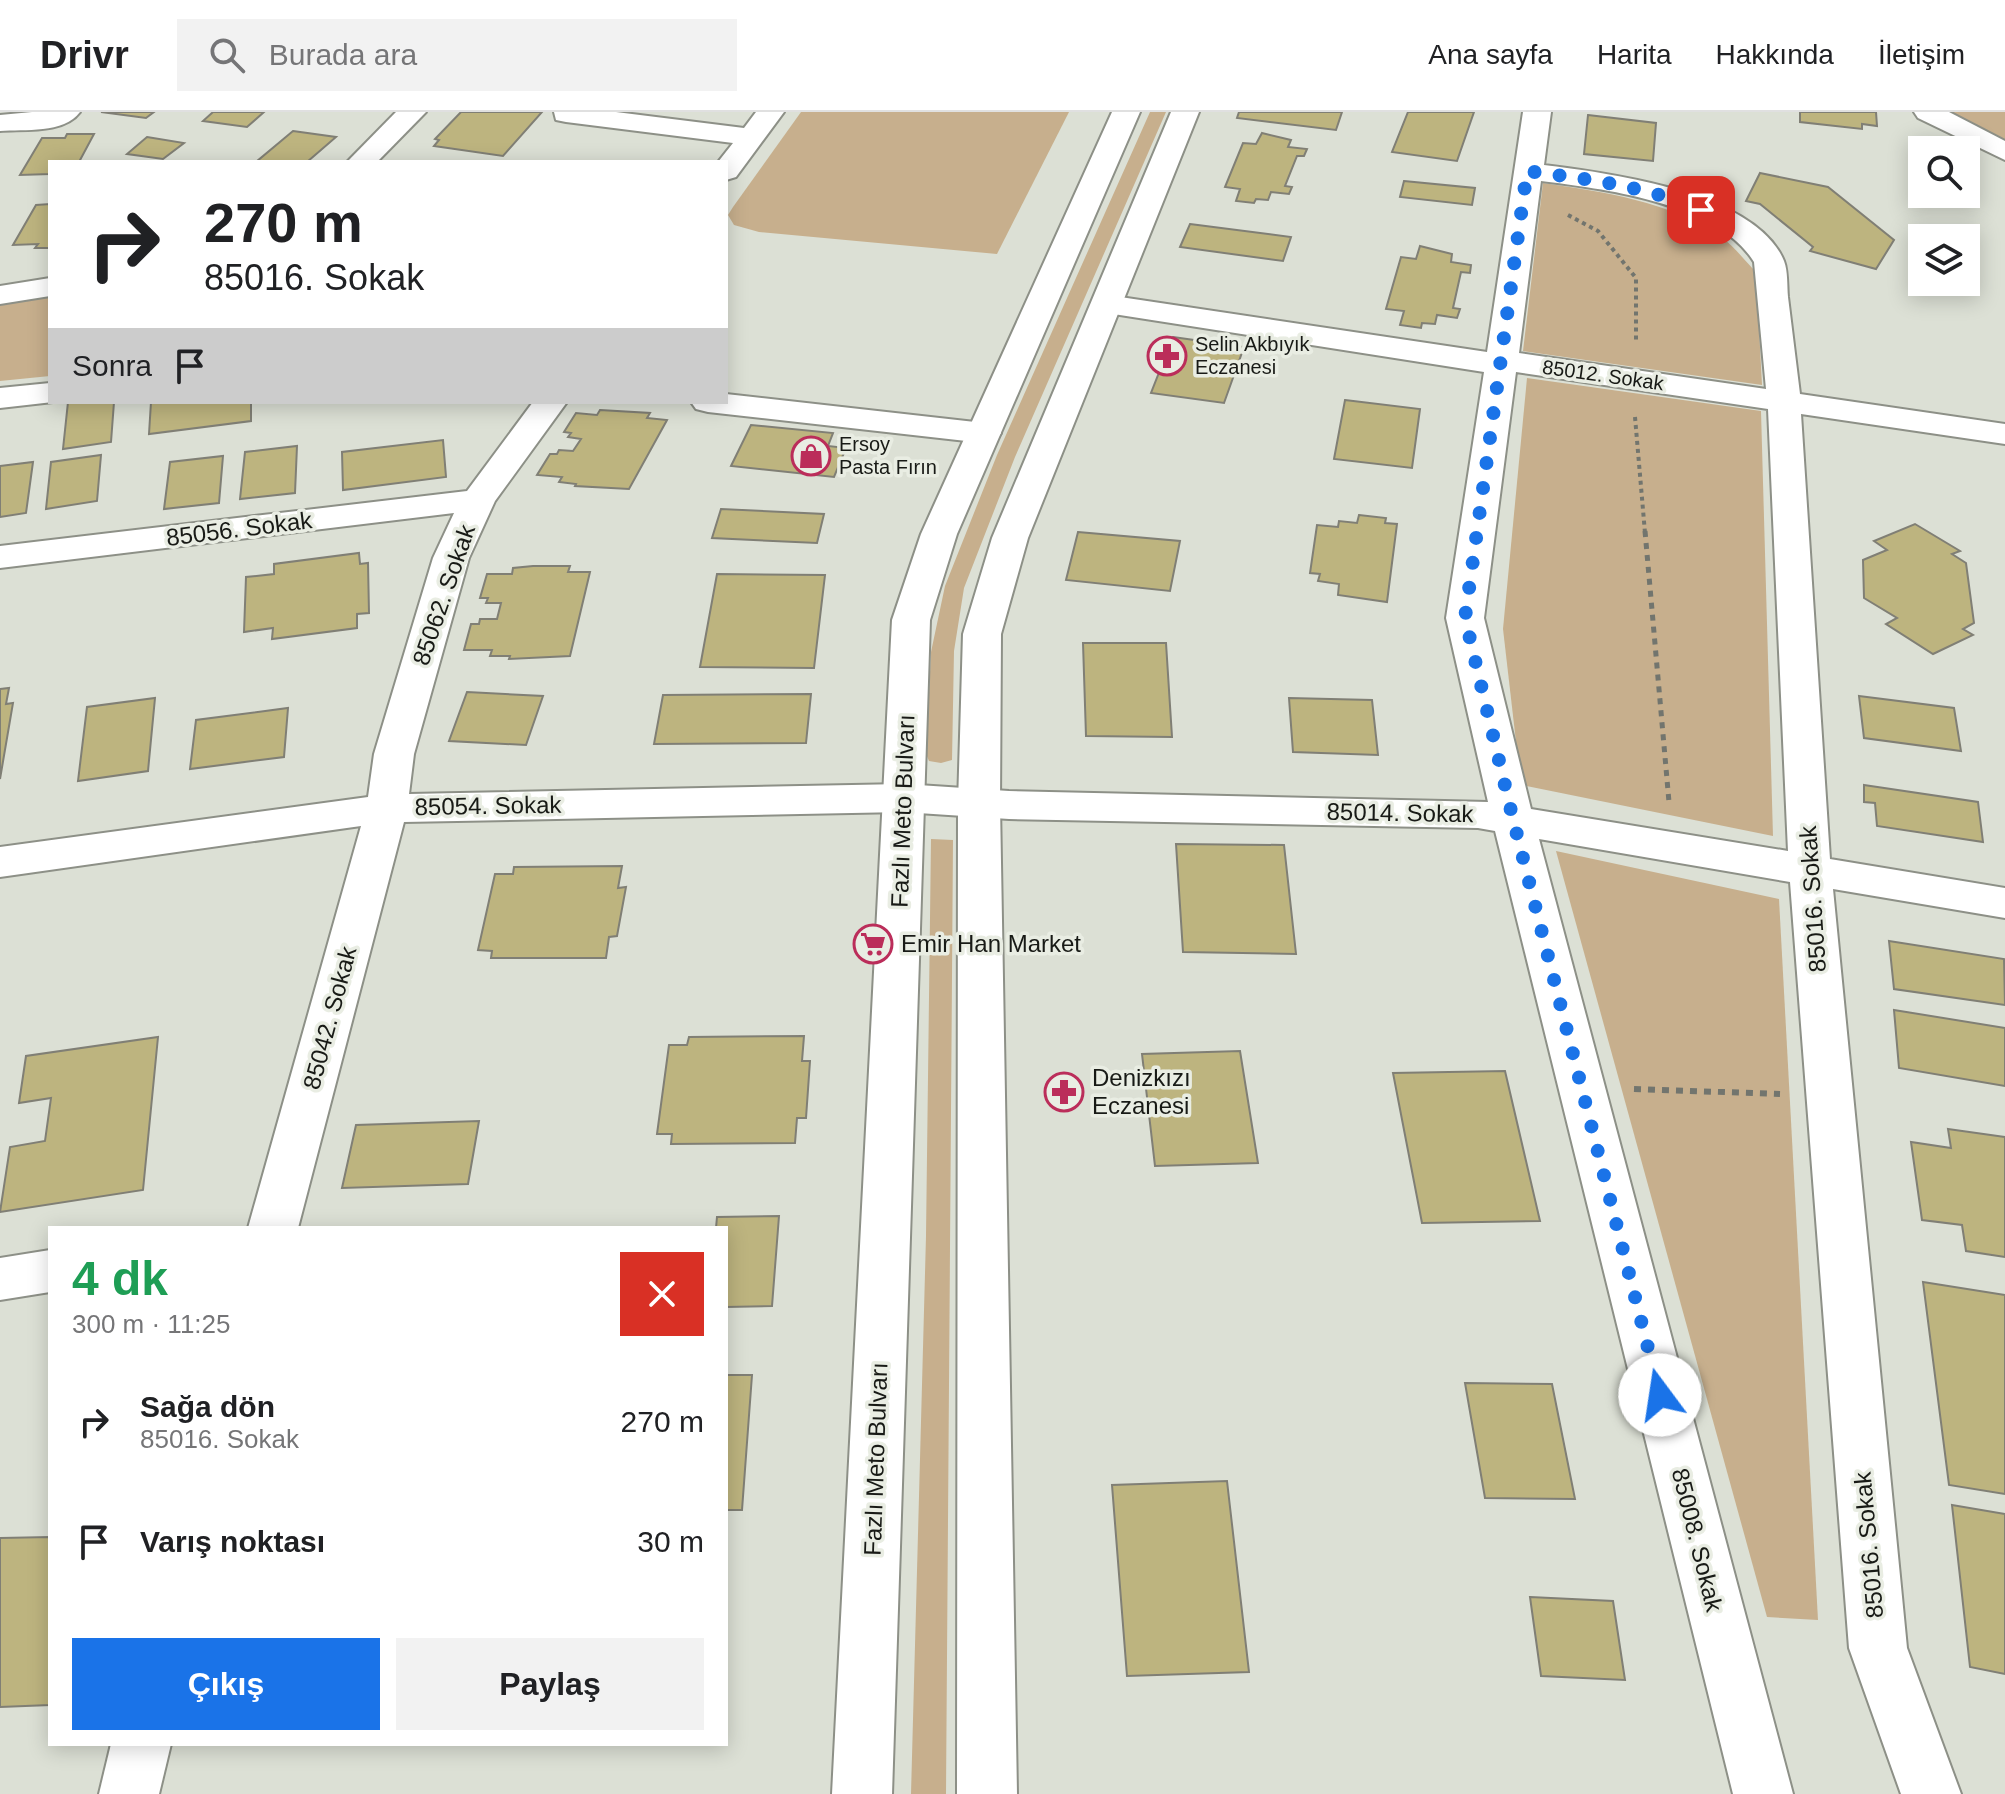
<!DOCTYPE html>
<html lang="tr">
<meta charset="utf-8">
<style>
:root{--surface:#fff;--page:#f2f2f2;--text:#202124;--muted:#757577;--line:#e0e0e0;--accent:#1a73e8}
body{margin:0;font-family:Helvetica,sans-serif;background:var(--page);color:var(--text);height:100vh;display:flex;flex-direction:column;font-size:30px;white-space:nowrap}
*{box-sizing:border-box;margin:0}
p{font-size:26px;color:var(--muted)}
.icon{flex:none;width:44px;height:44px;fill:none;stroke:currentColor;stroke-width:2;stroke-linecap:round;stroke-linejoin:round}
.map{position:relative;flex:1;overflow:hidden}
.details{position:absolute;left:48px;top:1114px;width:680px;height:520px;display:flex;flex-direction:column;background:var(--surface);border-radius:0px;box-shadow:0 4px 20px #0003}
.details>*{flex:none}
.top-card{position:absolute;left:48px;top:48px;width:680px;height:244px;border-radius:0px;box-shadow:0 4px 20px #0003;background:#fff;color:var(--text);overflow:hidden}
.controls{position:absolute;left:1908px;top:24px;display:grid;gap:16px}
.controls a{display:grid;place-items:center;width:72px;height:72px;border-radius:0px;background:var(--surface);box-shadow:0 4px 20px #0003;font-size:40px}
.pin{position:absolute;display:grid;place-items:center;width:68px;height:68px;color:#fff;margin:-34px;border-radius:16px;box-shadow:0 4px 12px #0006}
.me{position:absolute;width:88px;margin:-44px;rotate:346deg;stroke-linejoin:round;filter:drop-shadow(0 0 6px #0008)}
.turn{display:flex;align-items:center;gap:28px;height:168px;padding:0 24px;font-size:36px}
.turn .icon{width:104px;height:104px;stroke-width:2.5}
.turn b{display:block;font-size:56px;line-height:68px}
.then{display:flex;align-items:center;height:76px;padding:0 24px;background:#0003;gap:16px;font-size:30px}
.round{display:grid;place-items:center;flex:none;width:84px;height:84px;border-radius:0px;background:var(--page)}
.headline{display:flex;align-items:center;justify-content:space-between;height:136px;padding:0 24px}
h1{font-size:48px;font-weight:600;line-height:60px;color:#1e9e55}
.button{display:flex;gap:16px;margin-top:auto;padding:16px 24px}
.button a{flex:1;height:92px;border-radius:0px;background:var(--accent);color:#fff;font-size:32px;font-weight:600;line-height:92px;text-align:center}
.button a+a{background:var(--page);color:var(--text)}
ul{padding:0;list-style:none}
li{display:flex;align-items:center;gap:24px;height:120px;padding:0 24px}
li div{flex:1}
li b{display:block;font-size:30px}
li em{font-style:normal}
header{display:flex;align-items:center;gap:48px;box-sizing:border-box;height:112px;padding:0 40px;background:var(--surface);border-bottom:2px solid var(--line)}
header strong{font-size:38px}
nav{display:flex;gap:44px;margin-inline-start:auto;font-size:28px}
.search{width:560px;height:72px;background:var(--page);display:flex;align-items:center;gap:20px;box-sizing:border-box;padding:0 28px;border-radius:0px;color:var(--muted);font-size:30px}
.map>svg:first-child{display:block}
</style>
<header>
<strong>Drivr</strong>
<div class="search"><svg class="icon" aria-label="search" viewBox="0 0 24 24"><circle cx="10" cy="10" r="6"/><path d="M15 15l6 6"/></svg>Burada ara</div>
<nav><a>Ana sayfa</a><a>Harita</a><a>Hakkında</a><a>İletişim</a></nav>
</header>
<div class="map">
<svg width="2005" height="1682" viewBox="0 0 2005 1682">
<rect width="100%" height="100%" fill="#dce0d5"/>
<!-- green -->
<g fill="#c7af8d">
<path d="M801,0H1069L997,142L759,120L734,113L728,103L733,95Z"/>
<path d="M1150,0H1166L1015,345L964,476L954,539L952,648L941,651L929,649L926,642L931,540L945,474L997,343Z"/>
<path d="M1946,0H2005V29Z"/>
<path d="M1543,71C1604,80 1669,89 1721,125C1734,134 1745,149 1756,160L1762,273L1523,239Z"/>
<path d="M50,183V264L0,269V191Z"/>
<path d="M1527,266L1761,299L1773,724L1521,673L1503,517Z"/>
<path d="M931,727L953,728L946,1682H911L926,1124Z"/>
<path d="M1556,739L1779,787L1818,1508L1767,1505Z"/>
</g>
<!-- building -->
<g fill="#bdb47f" stroke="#807f75" stroke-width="2">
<path d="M101,0H154L146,6Z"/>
<path d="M213,0H264L247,15L203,9Z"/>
<path d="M461,0H542L503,44L434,34L439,28L435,27Z"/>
<path d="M1239,0H1342L1336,18L1237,6Z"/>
<path d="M1408,0H1474L1457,49L1392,40Z"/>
<path d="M1800,0H1876L1877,14L1862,12V17L1800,10Z"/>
<path d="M1588,3L1656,11L1653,49L1584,42Z"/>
<path d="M293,19L336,25L307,50H256Z"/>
<path d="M1262,21L1291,28L1288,35L1307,37L1304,44H1297L1285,74L1292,75L1289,82L1271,80L1268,88L1256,87L1254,91L1236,89L1240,77L1225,75L1243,31L1256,32Z"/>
<path d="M67,22H94L79,50H50V62L20,63L42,26H65Z"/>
<path d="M147,25L184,31L163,47L127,42Z"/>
<path d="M1760,61L1828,75L1894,128L1876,157L1810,139L1813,135L1760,92L1746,89Z"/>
<path d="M1404,69L1475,76L1472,93L1400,85Z"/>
<path d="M50,92V136H35L38,132L13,133L36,93Z"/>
<path d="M1190,112L1291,125L1283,149L1180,135Z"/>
<path d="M1420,134L1452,142L1451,150L1471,153L1470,161L1461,160L1453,196L1460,197L1457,206L1437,203L1435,212L1422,211L1421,216L1400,213L1404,199L1386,197L1401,145L1416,147Z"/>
<path d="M1173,225L1244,235L1224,291L1151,281Z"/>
<path d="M1345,288L1420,297L1412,356L1334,347Z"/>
<path d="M68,290H114L111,330L63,337Z"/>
<path d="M151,290H251V309L149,322Z"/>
<path d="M600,298L650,301L647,306L667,308L629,377L575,374L576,372L559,370L562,365L537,363L550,342H557L559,338L573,339L581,327L568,325L571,321L564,320L576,301L597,303Z"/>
<path d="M751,313L833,321L828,334L846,336L834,365L731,354Z"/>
<path d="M443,328L446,365L343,378L342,340Z"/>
<path d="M297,334L295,381L240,387L245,340Z"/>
<path d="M101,343L97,389L46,397L51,350Z"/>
<path d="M223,344L219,391L164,397L170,350Z"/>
<path d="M33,350L26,401L0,405V354Z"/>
<path d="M721,397L824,402L817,431L712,426Z"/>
<path d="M1359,403L1386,406L1385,411L1397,412L1387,490L1338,483L1339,472L1318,469L1320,462L1310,461L1317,413L1338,415L1339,409L1357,411Z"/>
<path d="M1915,412L1960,439L1952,442L1966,451L1974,511L1963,517L1973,523L1933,542L1886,512L1897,506L1864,486L1863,448L1887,438L1874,429Z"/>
<path d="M1078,420L1180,429L1170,479L1066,468Z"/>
<path d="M359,441L360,452L368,451L369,501L357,502V516L272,527L273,516L244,520L246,465L274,462V452Z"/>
<path d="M533,454H570L568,460H590L570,544L509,547L510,544H490L492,538H464L471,512H479L480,507H497L501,491H486L488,486H480L487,462H512L513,456Z"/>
<path d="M717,462L825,463L814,556L700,555Z"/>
<path d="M1083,531H1166L1172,625L1086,624Z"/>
<path d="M9,576L6,592L13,591L0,667V577Z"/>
<path d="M467,580L543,584L526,633L449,629Z"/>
<path d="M811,582L806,631L654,632L663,583Z"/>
<path d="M1859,584L1954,596L1961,639L1864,626Z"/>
<path d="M155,586L148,659L78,669L87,595Z"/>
<path d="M1289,586L1372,588L1378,643L1293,640Z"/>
<path d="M288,596L284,645L190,657L196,608Z"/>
<path d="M1864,673L1978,690L1983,730L1877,714L1875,691L1864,690Z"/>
<path d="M1176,732L1284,733L1296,842L1183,840Z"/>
<path d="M622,754L618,776L626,775L617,824L609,825L606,846H491L492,839L478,838L495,762H513L514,755Z"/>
<path d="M1889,829L2004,847L2005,893L1894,877Z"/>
<path d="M1894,898L2005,916V974L1899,956Z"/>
<path d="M804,924L802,949H810L806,1006H797L795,1031L671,1032L672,1022H657L669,933H687L689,925Z"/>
<path d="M158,925L143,1078L0,1100L10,1035L45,1029L51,986L19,991L26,944Z"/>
<path d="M1240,939L1258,1051L1155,1054L1142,942Z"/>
<path d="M1505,959L1540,1109L1422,1111L1393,961Z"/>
<path d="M479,1009L468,1072L342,1076L356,1013Z"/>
<path d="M1948,1017L2005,1025V1145L1966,1139L1962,1113L1922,1108L1911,1030L1951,1036Z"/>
<path d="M779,1104L772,1194L726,1195V1116H716L717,1105Z"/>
<path d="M1923,1170L2005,1183V1382L1949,1373Z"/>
<path d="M726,1263H752L742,1398H726Z"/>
<path d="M1465,1271L1552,1272L1575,1387L1485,1386Z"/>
<path d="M1227,1369L1249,1560L1127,1564L1112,1373Z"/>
<path d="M1952,1393L2005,1402V1562L1970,1555Z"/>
<path d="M50,1425V1593L0,1595V1426Z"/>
<path d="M1530,1485L1613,1489L1625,1568L1541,1564Z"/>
</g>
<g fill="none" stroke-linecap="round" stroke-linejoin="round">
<defs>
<g id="minor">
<path d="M32,0H80C64,22 24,17 0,19V3Z"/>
<path d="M396,0H426L377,50H347Z"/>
<path d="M554,0H616L744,16L756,0H784L736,65L726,68V50H718L733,31L566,10L556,8Z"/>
<path d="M1523,0H1551L1544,53C1609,61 1756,80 1784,149C1788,159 1787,174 1788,185C1792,217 1796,250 1800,282L2005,312V332L1801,302L1830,747L2005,776V806L1833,777L1907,1536L1961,1682H1901L1849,1536L1790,770L1539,727L1793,1682H1733L1495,719L1478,716L1009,707L903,700L404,710L298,1116H248L361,714L0,765V735L368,685L374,642L433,446L454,401L0,456V434L467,379L533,290H567L495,389L469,446L414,642L409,682L903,672L1009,679L1488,690L1446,506L1484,260L1107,201L1096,199L1091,192L1096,185L1107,183L1487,240ZM1541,69C1605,77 1718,91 1754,150L1766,277L1519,241ZM1516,260L1768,297L1788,739L1531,697L1484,506Z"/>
<path d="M1914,0H1949L2005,29V48L1918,6Z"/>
<path d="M50,166V184L0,192V174Z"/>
<path d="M50,271V290H53L0,296V276Z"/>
<path d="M726,282L984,311L996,314L1001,321L996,328L984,331L708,300L696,297L691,290H726Z"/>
<path d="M50,1138V1180L0,1188V1146Z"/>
<path d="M111,1632H171L159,1682H99Z"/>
</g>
<g id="major">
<path d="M1112,0H1140L957,422L930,508L892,1682H832L892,508L921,422Z"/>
<path d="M1171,0H1199L1028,426L1001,522L1000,692L1017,1682H957L958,692L963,522L992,426Z"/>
</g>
</defs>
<!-- minor casing -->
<use href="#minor" stroke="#8d9087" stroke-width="4"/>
<!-- major casing -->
<use href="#major" stroke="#8d9087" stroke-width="4"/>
<!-- path-far2 -->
<g stroke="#72756e" stroke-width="4" stroke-dasharray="4 4" stroke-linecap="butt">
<path d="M1568,103L1598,119L1636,166V230"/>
<path d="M1635,305L1645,421"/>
</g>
<!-- path-far1 -->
<path stroke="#72756e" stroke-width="5" stroke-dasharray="6 6" stroke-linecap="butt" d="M1645,419L1669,690"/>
<!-- path -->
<path stroke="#72756e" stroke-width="6" stroke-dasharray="7 7" stroke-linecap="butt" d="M1634,977L1780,982"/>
<!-- minor -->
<use href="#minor" fill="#fff" fill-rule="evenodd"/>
<!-- major -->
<use href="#major" fill="#fff" fill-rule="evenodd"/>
</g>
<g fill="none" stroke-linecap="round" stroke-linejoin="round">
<!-- route -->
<path stroke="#1a73e8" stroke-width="14" stroke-dasharray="0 25.2" d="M1660,1283L1513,707L1465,506L1527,59C1587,67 1645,74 1701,98"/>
</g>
<!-- icons -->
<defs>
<symbol id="pharmacy-ring" viewBox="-11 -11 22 22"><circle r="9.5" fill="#e9ede3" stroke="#bb2d5a" stroke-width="1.5"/><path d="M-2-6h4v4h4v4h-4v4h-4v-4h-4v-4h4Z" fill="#bb2d5a"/></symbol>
<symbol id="shop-ring" viewBox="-11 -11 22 22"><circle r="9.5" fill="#e9ede3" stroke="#bb2d5a" stroke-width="1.5"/><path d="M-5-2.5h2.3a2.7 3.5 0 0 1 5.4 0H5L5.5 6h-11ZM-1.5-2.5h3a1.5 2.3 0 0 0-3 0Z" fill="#bb2d5a"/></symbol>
<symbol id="supermarket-ring" viewBox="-11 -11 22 22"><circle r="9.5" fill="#e9ede3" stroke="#bb2d5a" stroke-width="1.5"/><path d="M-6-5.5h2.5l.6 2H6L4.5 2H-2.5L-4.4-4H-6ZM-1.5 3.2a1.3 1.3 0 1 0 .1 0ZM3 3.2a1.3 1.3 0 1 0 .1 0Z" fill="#bb2d5a"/></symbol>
</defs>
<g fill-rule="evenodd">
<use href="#pharmacy-ring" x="1145" y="222" width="44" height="44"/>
<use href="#shop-ring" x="789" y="322" width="44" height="44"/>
<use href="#supermarket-ring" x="851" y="810" width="44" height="44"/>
<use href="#pharmacy-ring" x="1042" y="958" width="44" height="44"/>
</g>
<g text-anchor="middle" stroke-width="7" stroke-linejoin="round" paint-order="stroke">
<!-- far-poi labels -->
<g font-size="20" fill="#181a16" stroke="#e9ede3" text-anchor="start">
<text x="1195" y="239">Selin Akbıyık<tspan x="1195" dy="23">Eczanesi</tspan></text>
<text x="839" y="339">Ersoy<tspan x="839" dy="23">Pasta Fırın</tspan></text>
</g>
<!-- far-street labels -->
<g font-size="20" fill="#181a16" stroke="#e9ede3">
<text transform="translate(1603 263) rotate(8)" y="7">85012. Sokak</text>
</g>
<!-- street labels -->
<g font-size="24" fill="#181a16" stroke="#e9ede3">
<text transform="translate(239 417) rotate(-7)" y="8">85056. Sokak</text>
<text transform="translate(444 483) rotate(-71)" y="8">85062. Sokak</text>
<text transform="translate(488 694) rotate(-1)" y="8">85054. Sokak</text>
<text transform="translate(903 699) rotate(-88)" y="8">Fazlı Meto Bulvarı</text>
<text transform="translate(1400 701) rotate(1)" y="8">85014. Sokak</text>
<text transform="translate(1813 787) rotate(-94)" y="8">85016. Sokak</text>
<text transform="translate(330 906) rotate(-75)" y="8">85042. Sokak</text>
<text transform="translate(876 1347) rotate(-88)" y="8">Fazlı Meto Bulvarı</text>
<text transform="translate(1697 1428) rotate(76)" y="8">85008. Sokak</text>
<text transform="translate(1869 1433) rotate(-95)" y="8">85016. Sokak</text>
</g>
<!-- poi labels -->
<g font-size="24" fill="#181a16" stroke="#e9ede3" text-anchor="start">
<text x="901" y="840">Emir Han Market</text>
<text x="1092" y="974">Denizkızı<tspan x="1092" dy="28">Eczanesi</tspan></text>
</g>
</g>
</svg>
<div class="controls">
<a><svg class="icon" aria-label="search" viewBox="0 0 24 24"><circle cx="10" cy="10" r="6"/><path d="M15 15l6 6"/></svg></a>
<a><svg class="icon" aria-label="layers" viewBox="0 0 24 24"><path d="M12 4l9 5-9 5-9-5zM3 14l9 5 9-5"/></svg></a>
</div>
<div class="pin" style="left:1701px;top:98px;background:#d93025"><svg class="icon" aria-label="arrive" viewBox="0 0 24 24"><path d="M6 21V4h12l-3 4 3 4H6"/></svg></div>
<svg class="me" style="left:1660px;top:1283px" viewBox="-20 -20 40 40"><circle r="19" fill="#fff"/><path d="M0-13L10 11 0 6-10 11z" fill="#1a73e8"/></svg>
<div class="top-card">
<div class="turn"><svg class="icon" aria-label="right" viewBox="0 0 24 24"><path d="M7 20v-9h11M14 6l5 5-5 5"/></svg><div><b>270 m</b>85016. Sokak</div></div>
<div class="then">Sonra<svg class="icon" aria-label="arrive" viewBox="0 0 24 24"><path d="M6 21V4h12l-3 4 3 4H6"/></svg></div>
</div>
<section class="details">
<div class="headline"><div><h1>4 dk</h1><p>300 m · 11:25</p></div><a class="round" style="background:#d93025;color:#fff"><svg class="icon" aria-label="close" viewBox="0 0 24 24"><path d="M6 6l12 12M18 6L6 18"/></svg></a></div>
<ul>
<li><svg class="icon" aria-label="right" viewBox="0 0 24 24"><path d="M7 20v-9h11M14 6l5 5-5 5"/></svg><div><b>Sağa dön</b><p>85016. Sokak</p></div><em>270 m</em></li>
<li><svg class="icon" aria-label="arrive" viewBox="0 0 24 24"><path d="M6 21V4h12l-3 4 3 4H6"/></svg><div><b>Varış noktası</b></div><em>30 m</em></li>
</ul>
<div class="button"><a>Çıkış</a><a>Paylaş</a></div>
</section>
</div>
